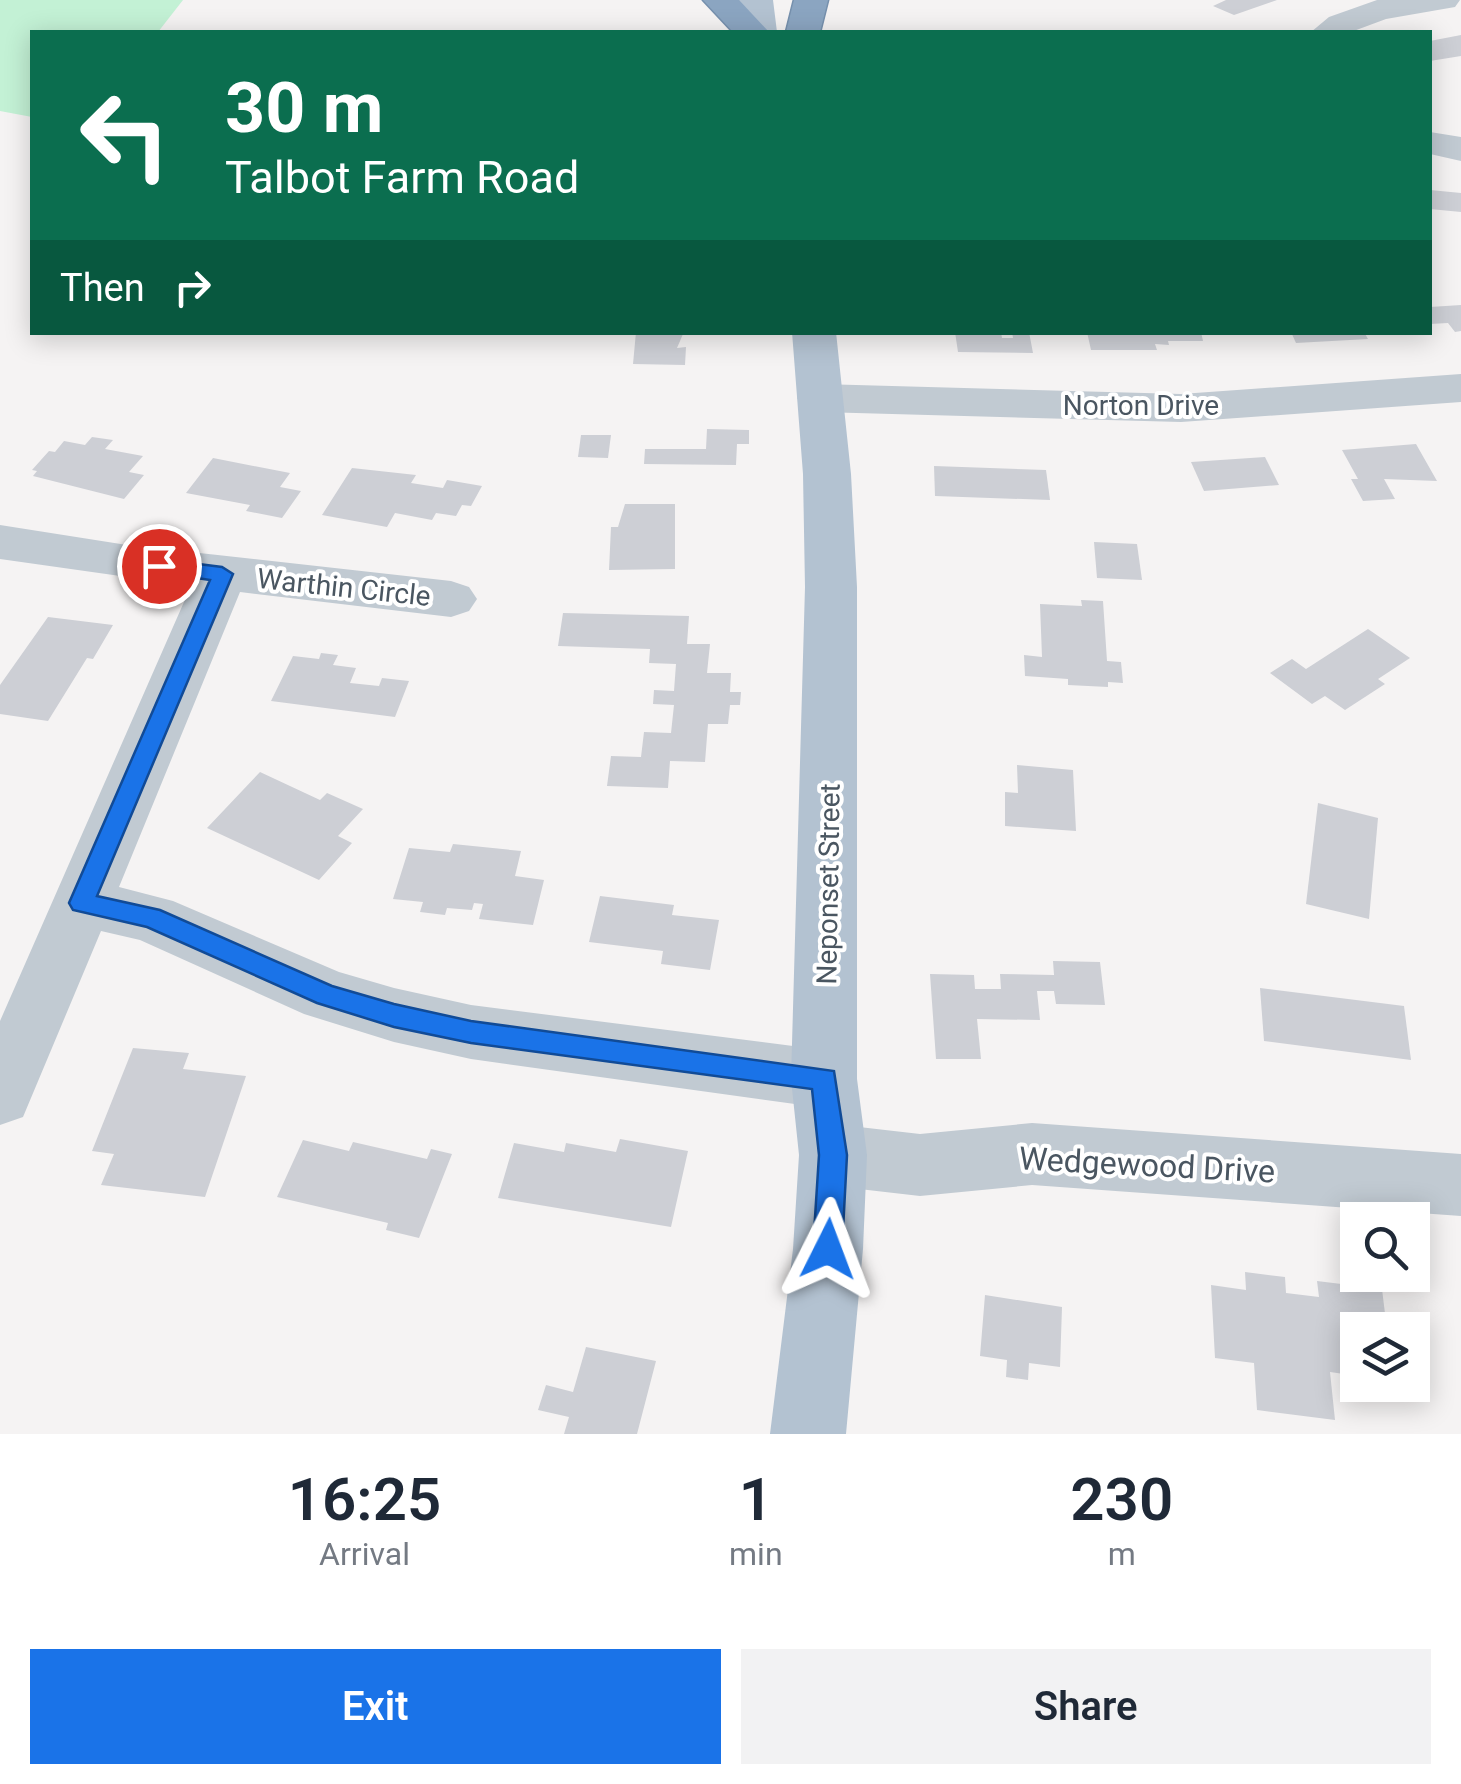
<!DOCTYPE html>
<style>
:root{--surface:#fff;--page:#f2f2f3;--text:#1f2937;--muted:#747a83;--accent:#1a73e8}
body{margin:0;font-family:Roboto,sans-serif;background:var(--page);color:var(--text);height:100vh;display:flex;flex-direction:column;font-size:38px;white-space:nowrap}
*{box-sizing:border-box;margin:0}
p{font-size:32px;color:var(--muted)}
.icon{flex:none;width:55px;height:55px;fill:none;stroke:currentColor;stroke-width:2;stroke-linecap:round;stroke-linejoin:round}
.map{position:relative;height:1434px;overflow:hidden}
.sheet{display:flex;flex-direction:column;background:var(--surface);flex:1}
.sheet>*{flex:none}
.hud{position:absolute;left:30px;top:30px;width:1402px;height:305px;border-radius:0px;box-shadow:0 5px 25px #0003;background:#0b6e4f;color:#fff;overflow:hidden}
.controls{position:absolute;left:1340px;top:1202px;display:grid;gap:20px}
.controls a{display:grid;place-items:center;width:90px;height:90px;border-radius:0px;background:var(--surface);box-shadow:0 5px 25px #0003;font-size:50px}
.pin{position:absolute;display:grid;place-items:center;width:85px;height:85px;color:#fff;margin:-42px;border:5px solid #fff;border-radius:50%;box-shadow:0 2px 10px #0007}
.me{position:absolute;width:110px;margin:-55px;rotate:3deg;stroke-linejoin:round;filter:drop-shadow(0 0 8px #0008)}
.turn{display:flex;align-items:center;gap:35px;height:210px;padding:0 30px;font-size:45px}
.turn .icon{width:130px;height:130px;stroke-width:2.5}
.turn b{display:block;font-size:70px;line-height:85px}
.then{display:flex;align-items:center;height:95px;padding:0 30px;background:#0003;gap:20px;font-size:38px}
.eta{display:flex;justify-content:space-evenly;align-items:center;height:170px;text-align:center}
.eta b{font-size:60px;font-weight:600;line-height:70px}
.primary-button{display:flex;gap:20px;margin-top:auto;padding:20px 30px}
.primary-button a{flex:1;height:115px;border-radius:0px;background:var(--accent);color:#fff;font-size:40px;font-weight:600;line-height:115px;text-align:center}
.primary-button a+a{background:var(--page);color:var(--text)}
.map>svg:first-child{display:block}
</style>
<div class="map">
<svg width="1461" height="1434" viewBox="0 0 1461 1434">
<rect width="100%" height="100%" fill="#f5f3f3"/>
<!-- green -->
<path fill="#c3f1d5" d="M0,0H183L158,32H32V117L0,111Z"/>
<!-- building -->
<g fill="#cdcfd5">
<path d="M1226,0H1277L1234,15L1213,6Z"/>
<path d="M1461,35V56L1430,61V41Z"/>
<path d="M1430,190L1461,193V212L1430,209Z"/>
<path d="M1461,305V331L1455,332L1448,323L1430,324V307Z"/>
<path d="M636,332L683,334L677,348L686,347L685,365L633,364Z"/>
<path d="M955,332H1001L1002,338H1013L1012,332H1029L1033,353L958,352Z"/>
<path d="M1087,332H1201L1203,341H1168L1169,345L1155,344L1157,350H1091Z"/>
<path d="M1291,332H1364L1368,339L1296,343Z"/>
<path d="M707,429L749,430V444H737L736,465L644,464L645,449H706Z"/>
<path d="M581,435H611L608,458L578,457Z"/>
<path d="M92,437L113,440L105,449L143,456L129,472L144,475L124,499L33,476L37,471L32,470L49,451L55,452L64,441L85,445Z"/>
<path d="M1416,444L1437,481L1384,479L1395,499L1363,501L1351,479H1358L1342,450Z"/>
<path d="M1265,457L1279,485L1204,491L1191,462Z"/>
<path d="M213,458L290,473L280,487L301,491L282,518L246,511L250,505L186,493Z"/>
<path d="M934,466L1046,470L1050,500L935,496Z"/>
<path d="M352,468L416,475L411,483L443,488L447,480L482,486L471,506L462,505L456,516L436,513L432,520L395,513L387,527L322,515Z"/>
<path d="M625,504H675V569L609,570L611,527H618Z"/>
<path d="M1094,542L1137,544L1142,580L1097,578Z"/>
<path d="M1081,600L1103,601L1107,661L1121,662L1123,683L1108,682V687L1068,685V679L1025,676L1024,655L1042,657L1040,604L1082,606Z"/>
<path d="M563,613L689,616L687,644H710L707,673H731L730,692H741L740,705H730L728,724H708L705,762L670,761L668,788L607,786L611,756L641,757L644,732L671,733L674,705L653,704L654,690L674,691L676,664L649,663L650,649L558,646Z"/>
<path d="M48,617L113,625L93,659L87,658L48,721L0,714V685Z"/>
<path d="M1368,629L1410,658L1378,679L1385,684L1345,710L1325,696L1312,704L1270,673L1292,659L1306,669Z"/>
<path d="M321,653L338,655L333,665L356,668L350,683L379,686L382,678L409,681L395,717L271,701L293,656L319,659Z"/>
<path d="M1017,765L1073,770L1076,831L1005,826V792L1018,793Z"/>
<path d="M260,772L320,800L327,793L363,809L338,836L352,843L319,880L207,828Z"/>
<path d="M1318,803L1378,818L1369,919L1306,904Z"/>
<path d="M453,844L521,851L515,876L544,880L533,925L479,919L483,904L474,903L472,910L447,908L445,915L420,912L423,902L393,899L409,848L450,852Z"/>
<path d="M600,896L674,905L672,915L719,920L710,970L661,964L663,951L589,942Z"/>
<path d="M1053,961L1100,962L1105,1005L1056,1004L1054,991H1037L1040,1020L977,1019L981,1059H936L930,974L974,975L975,989H1001L1000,974L1054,975Z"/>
<path d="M1260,988L1404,1006L1411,1060L1264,1041Z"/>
<path d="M133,1048L189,1053L183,1069L246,1076L205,1197L101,1185L114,1154L92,1151Z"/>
<path d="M620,1139L688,1151L671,1227L498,1198L514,1143L564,1152L566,1143L616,1152Z"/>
<path d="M303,1140L349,1151L353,1142L427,1159L431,1149L452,1154L419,1238L386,1230L388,1223L277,1197Z"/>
<path d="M1245,1272L1285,1277L1286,1293L1319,1297L1317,1281L1382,1289L1387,1330H1358V1376L1330,1372L1335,1420L1257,1410L1254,1363L1215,1358L1211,1285L1246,1290Z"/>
<path d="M985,1295L1062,1307L1060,1367L1029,1363L1028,1380L1006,1377L1007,1360L980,1356Z"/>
<path d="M586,1347L656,1361L637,1434H564L569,1417L538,1410L546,1385L573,1392Z"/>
</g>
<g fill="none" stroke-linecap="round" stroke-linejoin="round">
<defs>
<g id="highway">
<path d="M703,0H739L769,32H733Z"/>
<path d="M794,0H828L820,32H786Z"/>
</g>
</defs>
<!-- highway casing -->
<use href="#highway" stroke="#7690ad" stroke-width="3"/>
<!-- minor -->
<g fill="#c1cad2" fill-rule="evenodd">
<path d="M1377,0H1460L1455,7L1386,19L1351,32H1311L1329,17Z"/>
<path d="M1430,132L1461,137V161L1430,154Z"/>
<path d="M1461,374V402L1181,422L820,412L804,408L797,398L804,388L820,384L1181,394Z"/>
<path d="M0,525L127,545L451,581L469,587L477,599L469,611L451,617L240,592L119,887L173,901L339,972L394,988L471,1005L824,1050L847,1059L857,1079L847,1099L824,1108L471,1059L394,1042L304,1014L140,940L101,931L23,1117L0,1125V1021L191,586L0,559Z"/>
<path d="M1032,1123L1461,1154V1216L1032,1185L920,1196L833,1186L809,1177L799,1155L809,1133L833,1124L920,1134Z"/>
</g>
<!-- major -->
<g fill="#b3c2d1" fill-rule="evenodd">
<path d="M739,0H773L777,32H743Z"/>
<path d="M792,332H836L851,474L857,587V1079L867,1155L863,1249L846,1434H770L793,1249L799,1155L791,1079L805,587L803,474Z"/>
</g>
<!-- highway -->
<use href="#highway" fill="#8ba5c1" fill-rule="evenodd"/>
</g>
<!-- route -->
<path fill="#1a73e8" stroke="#114b97" stroke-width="2.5" d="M159,559L222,567L233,574L97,896L160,910L332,986L394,1004L471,1021L834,1071L847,1155L842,1249L838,1258L828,1262L817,1258L813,1249L819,1155L812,1089L471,1043L394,1027L317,1003L147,927L73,910L69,903L210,580L152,571L149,566Z"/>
<g text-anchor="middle" stroke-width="8" stroke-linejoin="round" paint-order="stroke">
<!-- street labels -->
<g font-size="28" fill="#4a5661" stroke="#fff">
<text x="1141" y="415">Norton Drive</text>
<text transform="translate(344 587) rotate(6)" y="10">Warthin Circle</text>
<text transform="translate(828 884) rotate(-89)" y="10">Neponset Street</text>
</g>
<!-- near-street labels -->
<g font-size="32" fill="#4a5661" stroke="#fff">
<text transform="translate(1147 1165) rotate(3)" y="11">Wedgewood Drive</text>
</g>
</g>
</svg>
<div class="controls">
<a><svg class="icon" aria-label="search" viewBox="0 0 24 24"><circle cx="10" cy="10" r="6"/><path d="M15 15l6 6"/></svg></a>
<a><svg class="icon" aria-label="layers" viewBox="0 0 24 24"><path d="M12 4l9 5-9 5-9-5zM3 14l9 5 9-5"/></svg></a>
</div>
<div class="pin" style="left:159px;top:566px;background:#d93025"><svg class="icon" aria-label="arrive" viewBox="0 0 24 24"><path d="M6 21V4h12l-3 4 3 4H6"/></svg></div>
<svg class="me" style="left:828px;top:1249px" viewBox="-20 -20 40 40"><path d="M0-17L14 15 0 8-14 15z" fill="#1a73e8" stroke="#fff" stroke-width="4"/></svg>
<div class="hud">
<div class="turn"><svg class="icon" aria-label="left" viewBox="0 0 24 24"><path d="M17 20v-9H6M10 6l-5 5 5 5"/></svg><div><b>30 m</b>Talbot Farm Road</div></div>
<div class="then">Then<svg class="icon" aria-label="right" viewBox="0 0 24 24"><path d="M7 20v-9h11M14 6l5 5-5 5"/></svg></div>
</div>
</div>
<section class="sheet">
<div class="eta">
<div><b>16:25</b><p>Arrival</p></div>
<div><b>1</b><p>min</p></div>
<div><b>230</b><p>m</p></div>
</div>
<div class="primary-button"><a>Exit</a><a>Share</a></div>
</section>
